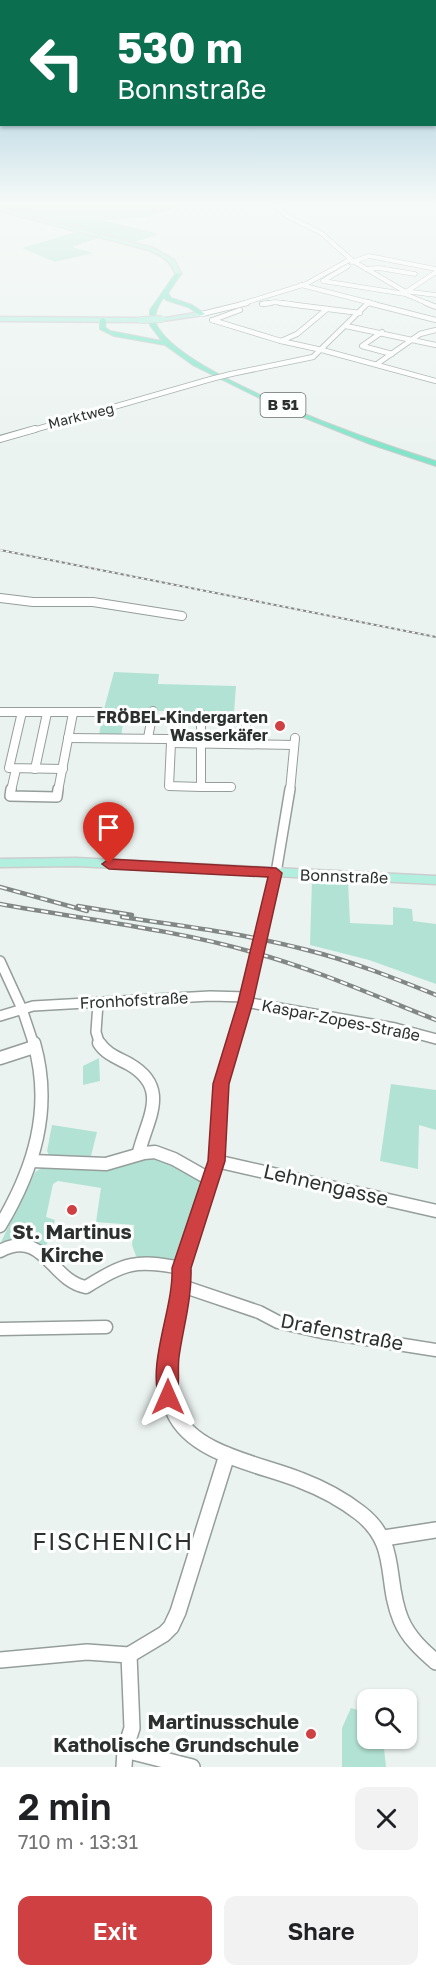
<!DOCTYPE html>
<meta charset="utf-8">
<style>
:root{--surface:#fff;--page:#f2f2f2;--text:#202124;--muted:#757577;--accent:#cf4043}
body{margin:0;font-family:"Golos Text",sans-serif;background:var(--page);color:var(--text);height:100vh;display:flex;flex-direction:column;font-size:22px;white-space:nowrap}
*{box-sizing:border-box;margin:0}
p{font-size:20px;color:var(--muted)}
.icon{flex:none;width:33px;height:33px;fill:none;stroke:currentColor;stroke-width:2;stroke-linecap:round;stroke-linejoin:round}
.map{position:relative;height:1767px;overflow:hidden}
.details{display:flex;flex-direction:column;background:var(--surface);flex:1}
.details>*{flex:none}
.guide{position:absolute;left:0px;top:0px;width:436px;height:126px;box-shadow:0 2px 4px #0004;background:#0b6e4f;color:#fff;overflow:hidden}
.tools{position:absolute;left:357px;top:1689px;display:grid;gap:12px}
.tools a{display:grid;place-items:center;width:60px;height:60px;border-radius:12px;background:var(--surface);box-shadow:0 2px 4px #0004;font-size:30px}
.pin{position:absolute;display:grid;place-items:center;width:51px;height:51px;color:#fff;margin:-62px -26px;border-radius:50% 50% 50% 0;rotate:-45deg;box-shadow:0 0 6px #0007}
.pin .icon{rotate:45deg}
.me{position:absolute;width:66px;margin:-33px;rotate:0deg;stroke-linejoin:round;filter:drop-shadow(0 0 4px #0008)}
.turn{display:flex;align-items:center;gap:21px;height:126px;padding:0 18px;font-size:27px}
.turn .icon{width:78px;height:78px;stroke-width:2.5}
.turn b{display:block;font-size:42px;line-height:51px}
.round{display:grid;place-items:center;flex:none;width:63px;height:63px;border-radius:12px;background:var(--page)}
.summary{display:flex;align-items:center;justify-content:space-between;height:102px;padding:0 18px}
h1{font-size:36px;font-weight:600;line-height:45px}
.primary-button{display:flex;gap:12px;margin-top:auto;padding:12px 18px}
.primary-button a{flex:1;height:69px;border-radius:12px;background:var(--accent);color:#fff;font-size:24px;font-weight:600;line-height:69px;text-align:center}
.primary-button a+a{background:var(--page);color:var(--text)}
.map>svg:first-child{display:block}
</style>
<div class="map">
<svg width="436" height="1767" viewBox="0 0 436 1767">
<rect width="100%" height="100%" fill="#ebf3f0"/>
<!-- green -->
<g fill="#b2e2d3">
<path d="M0,203H189L148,217L102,220L159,234L135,242L0,209Z"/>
<path d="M79,231L101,237L72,247L93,253L55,262L22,248Z"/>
<path d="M114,672L159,674L158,684L236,686L234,713L125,710L121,737L99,736L102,716L99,714L103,713Z"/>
<path d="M312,879L348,881L350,923L393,925V907L412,909L413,921L436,924V984L369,960L310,945Z"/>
<path d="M99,1058L100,1081L83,1085V1066Z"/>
<path d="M391,1084L436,1090V1130L419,1125L418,1169L380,1161Z"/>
<path d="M52,1125L97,1132L91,1156L49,1155L47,1151Z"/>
<path d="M159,1156L200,1179L206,1185L178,1259L140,1258L136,1256L132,1245L134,1225L96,1222L101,1188L58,1181L53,1184L46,1217L55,1220L45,1249L34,1243L35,1234L20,1233L18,1240L1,1242L35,1172L45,1166Z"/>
<path d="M351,1708L367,1713L368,1738L383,1739L386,1767H342V1728Z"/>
</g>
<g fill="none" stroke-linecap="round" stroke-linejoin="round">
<defs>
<g id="minor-far6">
<path d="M272,203L287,216L321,233L353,261L404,291L436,295"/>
<path d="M352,262L369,256L436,269"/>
<path d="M348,266L323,281L405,294L429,304"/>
<path d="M366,269L379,268L415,274"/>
<path d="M301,285L375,304"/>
<path d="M406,292L436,272"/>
<path d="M241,304L306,284L351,259"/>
<path d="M262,304L275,302L292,304"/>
<path d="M367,304L369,302"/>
</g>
<g id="minor-far5">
<path d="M280,303L360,313"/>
<path d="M369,303L436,320"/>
<path d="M426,303L436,307"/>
<path d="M262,304L271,303"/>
<path d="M202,314L247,303"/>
<path d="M212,320L281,341L322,350"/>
<path d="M213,320L240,310"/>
<path d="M346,326L436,345"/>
<path d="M382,332L362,346L392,354"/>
<path d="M281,341L297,334L327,309"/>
<path d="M322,350L436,381"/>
<path d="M377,364L420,334L436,330"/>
<path d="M231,374L313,357L368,303"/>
<path d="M30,431L211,379"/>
</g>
<path id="minor-far4" d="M0,439L35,429"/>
<g id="minor-far3">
<path d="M0,598L33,602H93L182,616"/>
<path d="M0,712H100"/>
<path d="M22,712L9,768L63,769"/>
<path d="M246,715V744"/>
<path d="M68,738L167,739L171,740V743L294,745"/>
<path d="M148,738L153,711"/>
<path d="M171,743L169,786L201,787V714"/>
<path d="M35,769L47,713"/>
<path d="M201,787H231"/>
<path d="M11,791L16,769"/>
<path d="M58,791L73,713"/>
<path d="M290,791L295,738"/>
</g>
<g id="minor-far2">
<path d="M11,789L10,796L57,797L58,789"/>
<path d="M0,961L22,1009L34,1045"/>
<path d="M245,1002L395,1028L436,1039"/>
<path d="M98,1003L96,1032L100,1045"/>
<path d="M0,1016L33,1006L210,996L247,997"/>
<path d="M233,1045L276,873L290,789"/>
</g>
<g id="minor-far1">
<path d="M99,1043C106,1054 118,1058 129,1064C171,1088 147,1119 139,1152"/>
<path d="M0,1058L34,1047"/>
<path d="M32,1161L106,1164L144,1153L155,1152L174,1159L211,1180"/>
<path d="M216,1161L436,1211"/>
<path d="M0,1226C34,1169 53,1109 34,1043"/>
<path d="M0,1251C44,1228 51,1281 86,1287C125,1263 135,1259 181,1268"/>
<path d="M182,1286L259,1312L278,1322L322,1332L436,1350"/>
<path d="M0,1329L106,1327"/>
<path d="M168,1364L179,1300L181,1268L216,1161L221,1084L233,1043"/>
</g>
<g id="minor">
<path d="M168,1363C167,1380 167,1396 174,1412C193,1455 261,1464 300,1480C321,1488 342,1499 360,1513C400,1544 384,1580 401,1620C408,1637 422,1650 436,1662"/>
<path d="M384,1538L436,1530"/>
<path d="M0,1660L87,1652L129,1655L164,1634L171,1627L178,1612L227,1455"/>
<path d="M125,1750L192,1767"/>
<path d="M124,1767L125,1750L132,1728L129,1655"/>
</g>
<g id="major">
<path d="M0,209L153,248L174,260L181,274L176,275C171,261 163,256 149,250L0,211Z"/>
<path d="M202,312L204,315L162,321L159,319Z"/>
<path d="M0,317L141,318L144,320L141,322L0,321Z"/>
<path d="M76,858L436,876V884L76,866L0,867V859Z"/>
</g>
<path id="highway" d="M176,273L181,274L168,293L171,298L192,305L205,314L200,315L188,307L166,300L164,297C158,305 152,316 157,326C185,377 378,443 436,461V466L370,444L278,407L193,365L165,345L114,336L100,329V320L103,318L106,320L105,327L110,331L162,341L150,325V310Z"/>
</defs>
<!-- minor-far6 casing -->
<use href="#minor-far6" stroke="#959e9b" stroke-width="5"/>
<!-- minor-far5 casing -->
<use href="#minor-far5" stroke="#959e9b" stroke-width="6"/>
<!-- minor-far4 casing -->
<use href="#minor-far4" stroke="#959e9b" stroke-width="8"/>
<!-- minor-far3 casing -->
<use href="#minor-far3" stroke="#959e9b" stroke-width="10"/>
<!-- minor-far2 casing -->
<use href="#minor-far2" stroke="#959e9b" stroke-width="12"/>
<!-- minor-far1 casing -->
<use href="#minor-far1" stroke="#959e9b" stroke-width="15"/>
<!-- minor casing -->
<use href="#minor" stroke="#959e9b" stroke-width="18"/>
<!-- major casing -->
<use href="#major" stroke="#cccdcd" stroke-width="3"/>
<!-- highway casing -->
<use href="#highway" stroke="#cccdcd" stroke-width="2"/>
<!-- minor-far6 -->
<use href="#minor-far6" stroke="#fff" stroke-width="4"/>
<!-- minor-far5 -->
<use href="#minor-far5" stroke="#fff" stroke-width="4.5"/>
<!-- minor-far4 -->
<use href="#minor-far4" stroke="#fff" stroke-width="6"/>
<!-- minor-far3 -->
<use href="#minor-far3" stroke="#fff" stroke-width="8"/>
<!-- minor-far2 -->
<use href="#minor-far2" stroke="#fff" stroke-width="9"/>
<!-- minor-far1 -->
<use href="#minor-far1" stroke="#fff" stroke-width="12"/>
<!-- minor -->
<use href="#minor" stroke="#fff" stroke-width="15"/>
<!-- major -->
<use href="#major" fill="#b3efdf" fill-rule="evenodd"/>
<!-- highway -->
<use href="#highway" fill="#81e5c9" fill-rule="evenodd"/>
<defs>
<path id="rail-far1" d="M0,550L436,637"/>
<g id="rail">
<path d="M0,887L87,911"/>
<path d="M0,904C82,919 172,929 252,952C315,969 375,996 436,1020"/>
<path d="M78,906L132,915"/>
<path d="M122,917C184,926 246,934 307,950C351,961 394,978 436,995"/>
</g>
</defs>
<!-- rail-far1 casing -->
<use href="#rail-far1" stroke="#818785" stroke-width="2"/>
<!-- rail casing -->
<use href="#rail" stroke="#818785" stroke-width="4.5"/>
<!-- rail-far1 -->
<use href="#rail-far1" stroke="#fdfffe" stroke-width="1.5" stroke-dasharray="3" stroke-linecap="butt"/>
<!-- rail -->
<use href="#rail" stroke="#fdfffe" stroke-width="2" stroke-dasharray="7" stroke-linecap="butt"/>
<defs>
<path id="minor-bridge" d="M211,379L231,374"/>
<path id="major-bridge" d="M141,320L162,319"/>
</defs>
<!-- minor-bridge casing -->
<use href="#minor-bridge" stroke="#959e9b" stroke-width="6" stroke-linecap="butt"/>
<!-- major-bridge casing -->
<use href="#major-bridge" stroke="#cccdcd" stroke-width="8" stroke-linecap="butt"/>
<!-- minor-bridge -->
<use href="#minor-bridge" stroke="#fff" stroke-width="4.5"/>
<!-- major-bridge -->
<use href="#major-bridge" stroke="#b3efdf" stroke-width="6"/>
</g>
<!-- sky -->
<linearGradient id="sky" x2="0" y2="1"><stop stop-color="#81b7cf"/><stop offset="0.45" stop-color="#f6faf8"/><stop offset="1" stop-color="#f6faf8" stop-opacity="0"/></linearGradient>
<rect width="436" height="451" fill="url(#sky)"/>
<!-- route -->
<path fill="#cf4043" stroke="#872a2c" stroke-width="1.5" d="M109,859L276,868L282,873L253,1002L229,1084L225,1161L191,1268C192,1299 183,1328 179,1357C177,1372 181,1390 175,1404L168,1407L161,1404C145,1366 174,1309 172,1268L208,1161L213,1084L238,1002L268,877L109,869L102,864Z"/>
<!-- markers -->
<g fill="#cf4043" stroke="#fdfffe" stroke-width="2">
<circle cx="280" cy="726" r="6"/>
<circle cx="72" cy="1210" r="6"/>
<circle cx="311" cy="1734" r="6"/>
</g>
<g text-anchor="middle" stroke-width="6" stroke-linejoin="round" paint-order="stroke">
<!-- far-street labels -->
<g font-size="14" fill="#2c302f" stroke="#fdfffe">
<text transform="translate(81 416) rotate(-14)" y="5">Marktweg</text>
</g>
<!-- shield labels -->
<rect fill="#fdfffe" stroke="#6b6e6d" stroke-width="1.5" x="260.5" y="393" width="45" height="24" rx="4.5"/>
<g font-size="15" font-weight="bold" fill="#2c302f">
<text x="283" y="410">B 51</text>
</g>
<!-- poi labels -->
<g font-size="16" font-weight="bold" fill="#2c302f" stroke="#fdfffe" text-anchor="end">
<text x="268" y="723">FRÖBEL-Kindergarten<tspan x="268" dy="18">Wasserkäfer</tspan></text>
</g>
<!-- street labels -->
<g font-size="16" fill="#2c302f" stroke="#fdfffe">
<text transform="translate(344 876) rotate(2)" y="6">Bonnstraße</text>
<text transform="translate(134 1000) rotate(-3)" y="6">Fronhofstraße</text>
<text transform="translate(341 1020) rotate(11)" y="6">Kaspar-Zopes-Straße</text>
</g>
<!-- near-street labels -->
<g font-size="20" fill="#2c302f" stroke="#fdfffe">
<text transform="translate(326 1185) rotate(13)" y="7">Lehnengasse</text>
<text transform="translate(342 1332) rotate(11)" y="7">Drafenstraße</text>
</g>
<!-- near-poi labels -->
<g font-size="20" font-weight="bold" fill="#2c302f" stroke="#fdfffe">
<text x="72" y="1239">St. Martinus<tspan x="72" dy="23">Kirche</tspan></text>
<text x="299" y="1729" text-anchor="end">Martinusschule<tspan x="299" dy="23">Katholische Grundschule</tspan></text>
</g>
<!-- near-quarter labels -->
<g font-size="24" letter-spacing="1.5" fill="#2c302f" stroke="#fdfffe">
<text x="113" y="1550">FISCHENICH</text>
</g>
</g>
</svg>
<div class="tools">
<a><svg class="icon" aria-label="search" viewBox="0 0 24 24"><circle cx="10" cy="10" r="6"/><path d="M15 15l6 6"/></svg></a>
</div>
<div class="pin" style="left:109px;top:864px;background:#d93025"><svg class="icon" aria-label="arrive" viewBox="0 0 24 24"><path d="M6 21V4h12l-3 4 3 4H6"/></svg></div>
<svg class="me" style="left:168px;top:1397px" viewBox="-20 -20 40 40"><path d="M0-17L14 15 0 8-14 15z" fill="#cf4043" stroke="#fff" stroke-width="4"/></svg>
<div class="guide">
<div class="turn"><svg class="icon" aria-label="left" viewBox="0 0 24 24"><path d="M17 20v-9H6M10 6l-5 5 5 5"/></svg><div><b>530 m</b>Bonnstraße</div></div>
</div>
</div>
<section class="details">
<div class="summary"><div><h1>2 min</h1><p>710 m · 13:31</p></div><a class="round"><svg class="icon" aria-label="close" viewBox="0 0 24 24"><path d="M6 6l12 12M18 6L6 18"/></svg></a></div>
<div class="primary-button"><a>Exit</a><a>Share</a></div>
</section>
